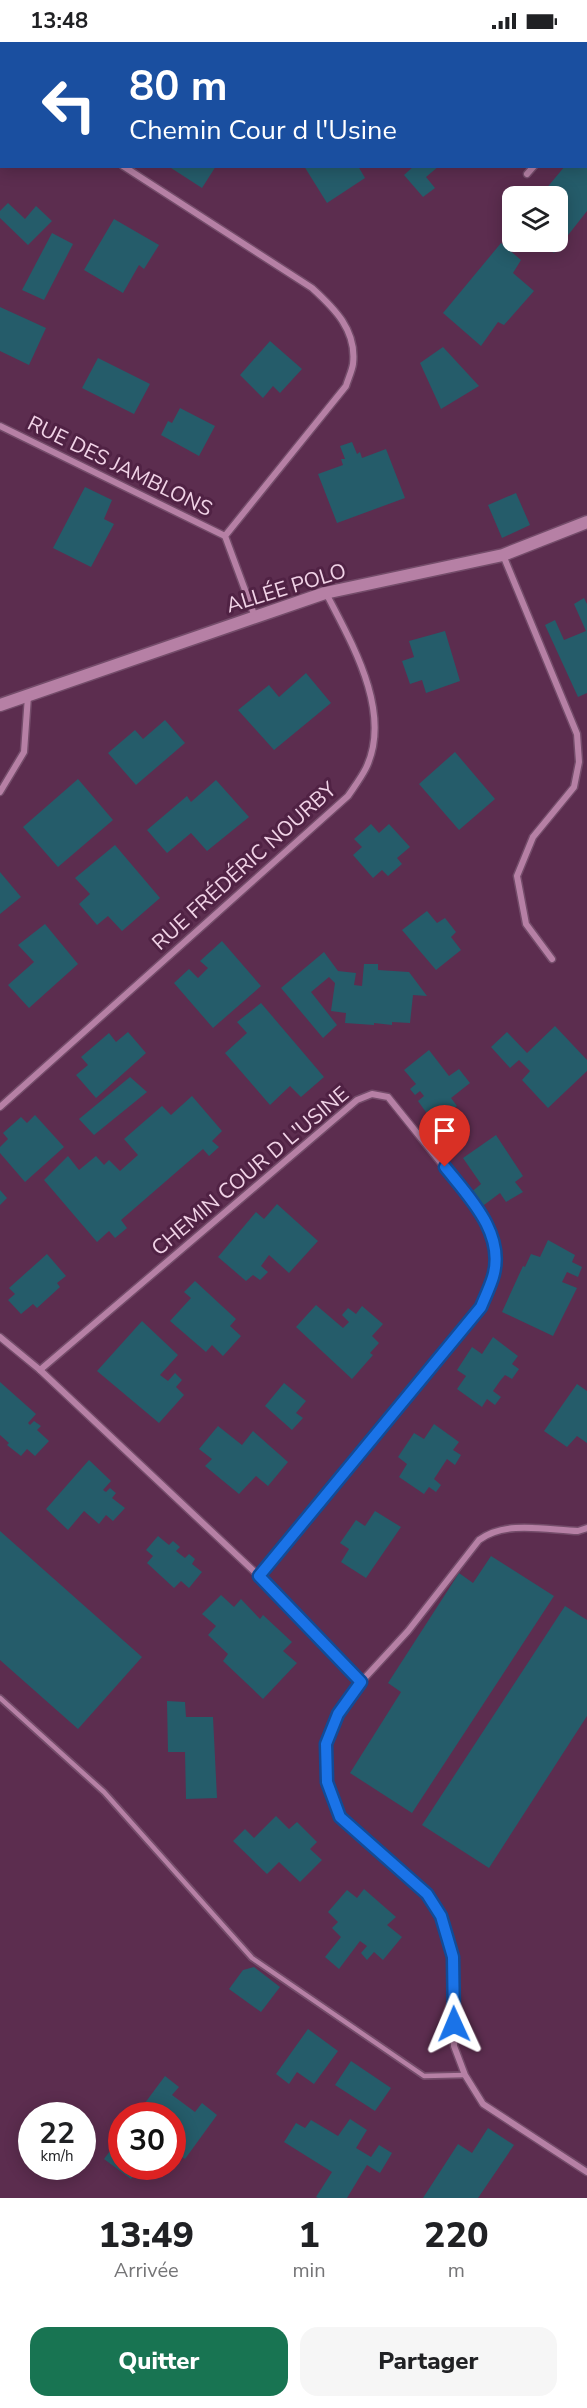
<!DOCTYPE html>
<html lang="fr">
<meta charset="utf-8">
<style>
:root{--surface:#fff;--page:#f6f6f6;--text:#202124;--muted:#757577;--accent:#187452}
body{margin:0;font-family:"Nunito Sans",sans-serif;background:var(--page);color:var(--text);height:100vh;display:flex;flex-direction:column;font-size:22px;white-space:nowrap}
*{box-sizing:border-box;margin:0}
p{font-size:20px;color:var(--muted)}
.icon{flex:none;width:33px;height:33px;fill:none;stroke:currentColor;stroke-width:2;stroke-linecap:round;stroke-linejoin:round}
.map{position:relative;height:2156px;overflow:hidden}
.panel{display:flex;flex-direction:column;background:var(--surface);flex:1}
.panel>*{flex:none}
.guide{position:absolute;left:0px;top:0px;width:588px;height:126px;box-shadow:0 3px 15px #0003;background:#1a4fa0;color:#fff;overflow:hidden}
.fabs{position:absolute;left:502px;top:144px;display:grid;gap:12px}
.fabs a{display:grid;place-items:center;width:66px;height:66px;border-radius:12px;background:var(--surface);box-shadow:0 3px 15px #0003;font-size:30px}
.speed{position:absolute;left:18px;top:2060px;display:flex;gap:12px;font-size:30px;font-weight:700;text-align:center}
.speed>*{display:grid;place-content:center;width:78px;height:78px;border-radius:50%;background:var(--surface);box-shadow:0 3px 15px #0003;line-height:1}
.speed small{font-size:15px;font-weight:400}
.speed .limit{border:9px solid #d22;background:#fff;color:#111}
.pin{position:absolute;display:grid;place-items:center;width:51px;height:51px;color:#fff;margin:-62px -26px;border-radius:50% 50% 50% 0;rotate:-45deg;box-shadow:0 0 6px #0007}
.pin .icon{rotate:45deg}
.me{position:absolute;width:66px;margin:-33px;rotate:359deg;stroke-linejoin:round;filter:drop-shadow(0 0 4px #0008)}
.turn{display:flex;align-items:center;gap:21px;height:126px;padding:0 30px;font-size:27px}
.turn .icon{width:78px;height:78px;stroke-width:2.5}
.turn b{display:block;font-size:42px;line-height:51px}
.eta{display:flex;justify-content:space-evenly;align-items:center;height:102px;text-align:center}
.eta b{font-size:36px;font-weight:800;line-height:42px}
.cta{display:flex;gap:12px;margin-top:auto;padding:12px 30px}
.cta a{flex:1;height:69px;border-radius:18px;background:var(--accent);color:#fff;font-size:24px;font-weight:800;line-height:69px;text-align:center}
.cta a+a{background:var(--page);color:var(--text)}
.status{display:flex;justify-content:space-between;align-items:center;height:42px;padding:0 30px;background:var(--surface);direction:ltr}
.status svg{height:16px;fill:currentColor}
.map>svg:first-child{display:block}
</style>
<div class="status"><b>13:48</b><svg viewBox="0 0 49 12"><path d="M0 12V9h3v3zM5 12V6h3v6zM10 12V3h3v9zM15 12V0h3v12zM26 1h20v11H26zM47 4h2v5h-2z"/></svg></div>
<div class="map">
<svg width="587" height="2156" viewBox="0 0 587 2156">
<rect width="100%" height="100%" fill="#5c2d4f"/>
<!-- building -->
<g fill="#255c6a">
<path d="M168,124H216L202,146Z"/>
<path d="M304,124H358L365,136L327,161Z"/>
<path d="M414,124H439L426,135L435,146L423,155L404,133Z"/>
<path d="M565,124H587V169L554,211L541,200H558V154H540Z"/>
<path d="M8,161L25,177L36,164L52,179L28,203L0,176V169Z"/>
<path d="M114,177L159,203L144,227L139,223L123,251L84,228Z"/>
<path d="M52,191L73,202L44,258L22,248Z"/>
<path d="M501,201L521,218L513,231L534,249L504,283L498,280L481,304L443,271Z"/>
<path d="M0,265L46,286L29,323L0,309Z"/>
<path d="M270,299L302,327L280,351L273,344L263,356L240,333Z"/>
<path d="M443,305L479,344L441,367L420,321Z"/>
<path d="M98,316L150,342L134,372L82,346Z"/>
<path d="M180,366L215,384L199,414L161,393L168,379L172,381Z"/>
<path d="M352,400L357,412L360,410L362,416L386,407L405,456L337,481L318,432L343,423L341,417H345L340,404Z"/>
<path d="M85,445L112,458L104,477L114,482L91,525L53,506Z"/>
<path d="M516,451L530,483L502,496L488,463Z"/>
<path d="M584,556L587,562V651L578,655L545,583L555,578L564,598L586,589L574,562Z"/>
<path d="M445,589L460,639L426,651L422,638L410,642L402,619L414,615L409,599Z"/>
<path d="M306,631L331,661L274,708L238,668L269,643L279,655Z"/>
<path d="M165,678L185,701L136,743L108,711L135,688L143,697Z"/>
<path d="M455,710L495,757L459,788L419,742Z"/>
<path d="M78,737L113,778L58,825L23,785Z"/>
<path d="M216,738L249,775L207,809L191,791L167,811L147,788L187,754L191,760Z"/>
<path d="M371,782L379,791L389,782L410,805L397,816L402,822L388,834L382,828L373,836L353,813L362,805L354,797Z"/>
<path d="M115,803L160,856L122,889L108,874L97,883L79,862L90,852L75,836Z"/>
<path d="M0,830L21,855L0,872Z"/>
<path d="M427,869L437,881L445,876L456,890L451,895L461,908L436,928L402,888Z"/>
<path d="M45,882L78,922L29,966L8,943L34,920L18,903Z"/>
<path d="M222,899L261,944L213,986L174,941L189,927L198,936L208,926L200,919Z"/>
<path d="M324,910L338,929L356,931L354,943L362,944L364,922H378V928L409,930L427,954L413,953L410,981L392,980V983L374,981V983L345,981L346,971L331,969L335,941L329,935L311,950L337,983L323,996L281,946Z"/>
<path d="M261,961L324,1035L301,1055L290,1044L270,1063L225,1011L247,991L237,980Z"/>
<path d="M555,984L587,1018V1029L548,1066L522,1038L530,1029L519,1018L510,1026L491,1005L507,990L527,1011Z"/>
<path d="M128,990L146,1011L96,1056L76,1033L88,1023L81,1015L109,991L116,1000Z"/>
<path d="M429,1008L449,1034L459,1027L470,1041L451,1056L457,1064L442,1075L435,1067L428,1073L418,1059L424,1054L420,1049L415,1053L410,1047L416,1042L404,1028Z"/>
<path d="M130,1035L147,1050L94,1093L79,1077Z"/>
<path d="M192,1054L222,1089L212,1099L219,1105L209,1114L203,1107L121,1178L127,1186L115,1196L109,1189L97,1200L44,1138L68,1114L79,1128L96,1114L104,1123L109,1118L120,1129L138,1113L124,1097L162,1064L171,1073Z"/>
<path d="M35,1073L64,1105L25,1140L0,1111V1105L8,1097L3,1091L21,1075L27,1081Z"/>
<path d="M496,1093L523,1134L515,1140L523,1150L506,1160L500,1151L480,1166L469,1152L481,1142L463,1116Z"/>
<path d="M0,1148L7,1156L0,1163Z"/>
<path d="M277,1162L318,1199L289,1231L269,1213L261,1224L268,1230L260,1238L253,1233L246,1239L218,1215L256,1170L264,1177Z"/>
<path d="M548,1198L575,1213L572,1220L582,1225L578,1235L567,1230L562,1240L577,1246L553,1294L502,1270L523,1224L525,1225L531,1212L540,1215Z"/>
<path d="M47,1212L66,1234L57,1241L60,1245L37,1266L33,1262L21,1272L8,1258L15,1252L9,1246Z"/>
<path d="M195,1239L236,1277L230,1284L241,1294L223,1314L212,1303L206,1310L170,1279L191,1256L184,1250Z"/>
<path d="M316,1263L343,1286L349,1280L342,1273L348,1266L356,1272L362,1264L383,1282L372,1294L379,1301L370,1311L373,1313L352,1337L296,1285Z"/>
<path d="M142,1279L178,1313L160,1333L168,1339L175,1331L182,1338L176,1345L184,1353L159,1381L97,1329Z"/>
<path d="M493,1295L518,1314L512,1322L519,1327L512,1337L505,1333L500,1339L493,1349L501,1355L495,1363L487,1357L482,1365L457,1347L466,1334L457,1328L472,1305L482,1312Z"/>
<path d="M0,1340L36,1372L28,1381L30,1383L34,1379L41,1384L37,1388L49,1399L35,1414L27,1407L21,1414L7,1403L9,1401L0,1393Z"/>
<path d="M284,1341L306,1359L296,1371L303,1376L292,1388L265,1364Z"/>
<path d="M577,1342L587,1349V1401L577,1394L567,1405L544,1389Z"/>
<path d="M434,1382L459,1400L453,1408L461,1413L455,1423L447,1417L434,1437L441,1443L436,1450L429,1445L424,1452L399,1435L407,1422L398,1415L414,1391L424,1397Z"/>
<path d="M218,1384L242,1403L253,1389L288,1420L268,1444L256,1434L239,1452L205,1424L212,1417L199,1407Z"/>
<path d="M89,1418L111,1439L103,1448L106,1450L110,1446L116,1451L112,1456L125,1466L113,1479L106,1473L99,1482L84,1469L68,1488L46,1467Z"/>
<path d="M375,1469L401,1485L366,1536L341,1520L349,1507L340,1501L356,1478L365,1484Z"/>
<path d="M0,1489L142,1615L78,1687L0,1618Z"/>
<path d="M158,1494L169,1503L173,1499L180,1505L176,1509L181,1513L185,1516L189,1512L195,1517L192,1522L202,1530L189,1546L181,1539L174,1546L147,1521L153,1514L146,1508Z"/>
<path d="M491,1514L554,1554L412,1771L350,1731L401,1650L388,1641L459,1531L473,1541Z"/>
<path d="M221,1553L234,1565L241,1557L260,1577L263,1573L292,1600L283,1609L297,1621L263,1657L223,1619L228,1612L208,1593L216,1584L202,1572Z"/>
<path d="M565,1564L587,1578V1674L489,1826L422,1783Z"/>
<path d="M167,1659L185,1660L186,1675H213L217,1756L186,1757L185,1710H168Z"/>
<path d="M276,1774L289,1787L297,1780L317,1800L310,1807L322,1818L300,1840L279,1820L267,1832L233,1799L245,1787L254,1796Z"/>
<path d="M364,1847L396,1875L387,1883L402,1895L383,1918L374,1910L367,1918L361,1911L367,1904L360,1899L339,1927L325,1915L341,1895L332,1886L338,1880L328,1870L347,1848L357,1856Z"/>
<path d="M254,1925L280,1945L261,1970L229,1947L243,1928Z"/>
<path d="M308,1987L338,2009L314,2042L297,2030L289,2042L276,2032Z"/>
<path d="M351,2019L391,2046L375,2069L335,2043Z"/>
<path d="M165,2034L179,2045L172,2053L195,2070L202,2061L217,2073L185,2117L172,2109V2073H136Z"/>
<path d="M350,2077L367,2088L356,2106L371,2115L379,2103L392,2111L380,2131L367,2123L347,2156H318L316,2155L332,2130L284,2100L296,2081L305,2086L311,2078L338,2094Z"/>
<path d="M488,2086L514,2103L478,2156H423L458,2102L472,2111Z"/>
<path d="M122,2093V2124H141L131,2137L104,2117Z"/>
</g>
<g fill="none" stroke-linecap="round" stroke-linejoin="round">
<defs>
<path id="lane" d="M0,1656L104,1750L252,1916L424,2034L465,2033"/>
<g id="street">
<path d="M0,45L2,46"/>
<path d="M586,62L587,61"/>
<path d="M123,124L312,246C334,266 357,288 353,322C352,329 348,337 346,344L225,494L255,575"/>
<path d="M527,132L534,124"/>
<path d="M0,384L225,494"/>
<path d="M503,513L577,692L579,720L574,745L533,795L517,834L526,882L552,917"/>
<path d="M0,750L24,710L28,654"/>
<path d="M0,1065L348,754C354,745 361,736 366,726C393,670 351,600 326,551"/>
<path d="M0,1295L40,1328L259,1534L361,1640"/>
<path d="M40,1328L357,1058L372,1052L388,1055L470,1157L485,1177L494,1202L495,1217L493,1233L481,1265L259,1534"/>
<path d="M587,1486L578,1489C547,1488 506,1478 479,1498L408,1589L361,1640L338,1672L326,1702L327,1740L340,1775L427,1852L441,1874L453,1915L454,2004L465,2033L483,2062L587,2130"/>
</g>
<path id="secondary" d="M0,663L325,551L503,513L587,480"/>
</defs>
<!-- lane casing -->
<use href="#lane" stroke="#744c6a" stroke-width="8"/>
<!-- street casing -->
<use href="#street" stroke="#744c6a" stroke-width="9"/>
<!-- secondary casing -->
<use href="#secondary" stroke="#744c6a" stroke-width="15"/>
<!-- lane -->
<use href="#lane" stroke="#b680a5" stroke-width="4.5"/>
<!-- street -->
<use href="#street" stroke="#b680a5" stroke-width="6"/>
<!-- secondary -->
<use href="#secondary" stroke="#b680a5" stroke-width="12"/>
</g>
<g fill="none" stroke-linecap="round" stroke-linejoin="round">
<defs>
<path id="route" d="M445,1125C469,1155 506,1192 493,1235C490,1245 485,1255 481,1265L259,1534L361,1640L338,1672L326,1702L327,1740L340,1775L427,1852L441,1874L453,1915L454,1982"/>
</defs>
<!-- route casing -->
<use href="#route" stroke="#114b97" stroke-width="15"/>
<!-- route -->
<use href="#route" stroke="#1a73e8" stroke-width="10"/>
</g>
<g text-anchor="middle" stroke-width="6" stroke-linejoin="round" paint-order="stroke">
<!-- street labels -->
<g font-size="21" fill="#f1d3e7" stroke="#502244">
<text transform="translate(120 424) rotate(26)" y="7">RUE DES JAMBLONS</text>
<text transform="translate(286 546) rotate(-17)" y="7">ALLÉE POLO</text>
<text transform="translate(244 824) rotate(-42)" y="7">RUE FRÉDÉRIC NOURBY</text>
<text transform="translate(250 1129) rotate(-40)" y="7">CHEMIN COUR D L'USINE</text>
</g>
</g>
</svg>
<div class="fabs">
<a><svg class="icon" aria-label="layers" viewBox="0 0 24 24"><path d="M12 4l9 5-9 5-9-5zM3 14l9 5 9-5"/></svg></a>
</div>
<div class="speed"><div>22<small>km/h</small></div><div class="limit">30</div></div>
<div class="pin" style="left:445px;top:1125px;background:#d93025"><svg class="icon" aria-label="arrive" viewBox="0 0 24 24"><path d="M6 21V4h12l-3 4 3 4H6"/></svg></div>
<svg class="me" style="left:454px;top:1982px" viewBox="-20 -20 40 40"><path d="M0-17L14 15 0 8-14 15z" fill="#1a73e8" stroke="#fff" stroke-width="4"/></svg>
<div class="guide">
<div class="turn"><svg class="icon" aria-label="left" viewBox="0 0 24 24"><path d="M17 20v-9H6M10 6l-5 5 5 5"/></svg><div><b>80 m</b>Chemin Cour d l'Usine</div></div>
</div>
</div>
<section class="panel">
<div class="eta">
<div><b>13:49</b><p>Arrivée</p></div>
<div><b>1</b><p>min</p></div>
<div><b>220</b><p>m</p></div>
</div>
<div class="cta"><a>Quitter</a><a>Partager</a></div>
</section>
